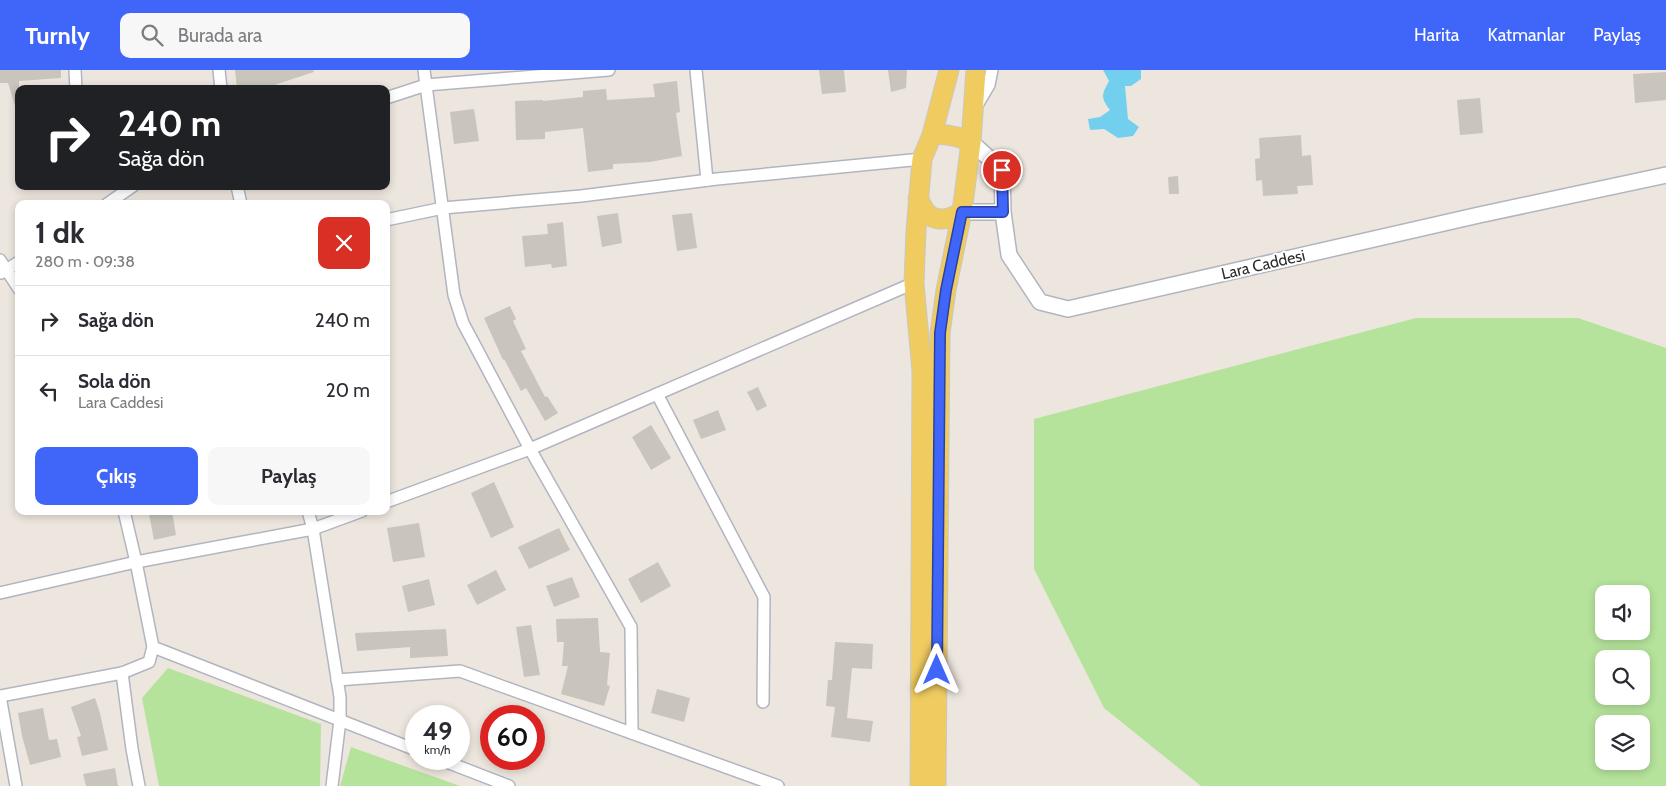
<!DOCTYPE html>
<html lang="tr">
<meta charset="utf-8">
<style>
:root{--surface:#fff;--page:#f7f7f7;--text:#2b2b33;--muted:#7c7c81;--line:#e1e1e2;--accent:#3f66f9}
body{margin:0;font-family:Cabin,sans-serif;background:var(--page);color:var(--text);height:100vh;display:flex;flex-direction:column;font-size:19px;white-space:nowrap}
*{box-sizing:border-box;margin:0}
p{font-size:16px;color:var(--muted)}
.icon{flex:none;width:28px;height:28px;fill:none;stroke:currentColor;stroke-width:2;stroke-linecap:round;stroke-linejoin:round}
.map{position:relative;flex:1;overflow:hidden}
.panel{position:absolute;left:15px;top:130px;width:375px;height:315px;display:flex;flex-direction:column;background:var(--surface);border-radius:10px;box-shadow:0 2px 8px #0003}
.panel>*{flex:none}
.banner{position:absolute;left:15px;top:15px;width:375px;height:105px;border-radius:10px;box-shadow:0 2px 8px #0003;background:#202124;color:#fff;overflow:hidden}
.fabs{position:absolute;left:1595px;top:515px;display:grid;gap:10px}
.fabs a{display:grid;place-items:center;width:55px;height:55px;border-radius:10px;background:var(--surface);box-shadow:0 2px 8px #0003;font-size:25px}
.speed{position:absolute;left:405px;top:635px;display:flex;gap:10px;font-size:25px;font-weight:700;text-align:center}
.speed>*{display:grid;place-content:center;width:65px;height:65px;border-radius:50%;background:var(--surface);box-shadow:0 2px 8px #0003;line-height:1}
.speed small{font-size:12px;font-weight:400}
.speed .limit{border:8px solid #d22;background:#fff;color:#111}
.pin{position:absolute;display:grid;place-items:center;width:42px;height:42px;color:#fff;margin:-21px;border:2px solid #fff;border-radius:50%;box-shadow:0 1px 5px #0007}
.me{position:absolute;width:55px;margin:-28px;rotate:0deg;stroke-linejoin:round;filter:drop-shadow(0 0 4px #0008)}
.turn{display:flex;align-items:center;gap:18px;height:105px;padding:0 20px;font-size:22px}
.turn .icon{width:65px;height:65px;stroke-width:2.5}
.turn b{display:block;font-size:35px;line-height:42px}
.round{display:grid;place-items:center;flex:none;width:52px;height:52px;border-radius:10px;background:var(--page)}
.summary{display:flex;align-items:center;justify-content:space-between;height:85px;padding:0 20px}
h1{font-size:30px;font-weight:700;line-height:38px}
.primary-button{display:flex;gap:10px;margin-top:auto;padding:10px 20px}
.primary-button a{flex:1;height:58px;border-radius:10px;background:var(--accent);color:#fff;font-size:20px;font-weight:700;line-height:58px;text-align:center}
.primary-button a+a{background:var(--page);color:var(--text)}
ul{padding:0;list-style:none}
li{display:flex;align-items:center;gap:15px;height:70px;padding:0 20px;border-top:1px solid var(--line)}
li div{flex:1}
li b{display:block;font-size:19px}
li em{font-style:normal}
header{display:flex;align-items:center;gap:30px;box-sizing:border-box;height:70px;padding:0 25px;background:var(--accent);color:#fff}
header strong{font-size:24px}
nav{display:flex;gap:28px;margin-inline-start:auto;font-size:18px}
.search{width:350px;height:45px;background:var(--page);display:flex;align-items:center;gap:12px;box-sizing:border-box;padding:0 18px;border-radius:10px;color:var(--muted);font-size:19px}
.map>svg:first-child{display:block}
</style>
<header>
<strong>Turnly</strong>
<div class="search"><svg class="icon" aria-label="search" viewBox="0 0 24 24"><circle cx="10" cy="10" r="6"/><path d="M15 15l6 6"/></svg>Burada ara</div>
<nav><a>Harita</a><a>Katmanlar</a><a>Paylaş</a></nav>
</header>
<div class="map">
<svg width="1666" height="716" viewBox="0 0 1666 716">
<rect width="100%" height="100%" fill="#ede6de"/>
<!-- green -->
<g fill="#b5e39b" fill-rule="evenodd">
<path d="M1416,248H1578L1666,278V716H1201L1104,638L1034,499V349ZM1604,524H1641V561H1604ZM1604,589H1641V626H1604ZM1604,654H1641V691H1604Z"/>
<path d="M168,598L321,654L320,716H159L142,628Z"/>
<path d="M351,677L460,716H340Z"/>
</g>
<!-- water -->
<path fill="#72d0ee" d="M1103,0H1141V9L1131,16H1125L1128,49L1139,57L1133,66L1118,68L1104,59L1090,60L1088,49L1100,47L1110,40C1100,27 1102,24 1109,11Z"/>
<!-- building -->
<g fill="#c9c4bc">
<path d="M0,0H61V8L19,11V38L16,39L8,13H0Z"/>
<path d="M235,0H313L314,2L262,19H237Z"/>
<path d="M819,0H844L846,22L822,24Z"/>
<path d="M888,0H907L906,18L891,22Z"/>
<path d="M1666,2V30L1635,33L1633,4Z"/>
<path d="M677,11L680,42L676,43L682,86L650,92L613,94V99L588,102L583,58L545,62V69L516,70L515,31L543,30V31L583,27V21L606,19L607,30L655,27L653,14Z"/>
<path d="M1480,28L1483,63L1460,65L1457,30Z"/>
<path d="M474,39L479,71L454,74L450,42Z"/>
<path d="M1301,65L1302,86L1311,85L1313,115L1297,116L1298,124L1263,126L1262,110L1256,111L1255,89L1260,88L1259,68Z"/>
<path d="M1178,106L1179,124H1169L1168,107Z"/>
<path d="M618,143L622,173L602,177L597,146Z"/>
<path d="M692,143L697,178L677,181L672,145Z"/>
<path d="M563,152L567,196L552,198L551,194L525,197L522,166L548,164L547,154Z"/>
<path d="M510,236L516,249L513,251L526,279L521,281L545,327L547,326L558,343L545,351L526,318L521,321L504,289L503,290L484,248Z"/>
<path d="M758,317L767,336L757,341L747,322Z"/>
<path d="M718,340L726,360L701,369L693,350Z"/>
<path d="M651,355L671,388L651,400L632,367Z"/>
<path d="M494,412L514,457L491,468L471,423Z"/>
<path d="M166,441H172L176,465L154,470L149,444Z"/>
<path d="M419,453L425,487L393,492L387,458Z"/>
<path d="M559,458L570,480L529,499L518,477Z"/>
<path d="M658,492L671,516L641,533L628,509Z"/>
<path d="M496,500L506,520L477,535L467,515Z"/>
<path d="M572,507L580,527L554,537L546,516Z"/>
<path d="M429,509L435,535L408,542L402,516Z"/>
<path d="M598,548L600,582L610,583L607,615L610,616L604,636L561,624L568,596H562L564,572H557L556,549Z"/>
<path d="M531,555L540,605L524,607L516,557Z"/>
<path d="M446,559L448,586L410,588V577L357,581L355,563Z"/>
<path d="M835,572L873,574L872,599L852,598L847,648L873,651L870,672L831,667L835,637L826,636L828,610H832Z"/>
<path d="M657,619L690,628L684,652L651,643Z"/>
<path d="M95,628L100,643L108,680L82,686L77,667L81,666L71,637Z"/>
<path d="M43,638L49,670L57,669L61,687L30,695L22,666L18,643Z"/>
<path d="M115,698L118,716H86L83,704Z"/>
</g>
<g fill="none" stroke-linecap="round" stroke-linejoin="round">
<defs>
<g id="minor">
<path d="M75,0L76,19"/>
<path d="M219,0L221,19"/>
<path d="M424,0L454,225L463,253L530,379L631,557L632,663"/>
<path d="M696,0L707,110"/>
<path d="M386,28L426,15L609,0"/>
<path d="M976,37L989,15L992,0"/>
<path d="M237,116L241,134"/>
<path d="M107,134L133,116"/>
<path d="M386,150L443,138L581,126L717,109L922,89"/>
<path d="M0,190L19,219"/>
<path d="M1,203L19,192"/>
<path d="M657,324L764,527L763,632"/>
<path d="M386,432L530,379L914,213"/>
<path d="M308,441L313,459L340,627V650L332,716"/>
<path d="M0,523L136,492L313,459L362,441"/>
<path d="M153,577L416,680"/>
<path d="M122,603L132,679L139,716"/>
<path d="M337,610L460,601L778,716"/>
<path d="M439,689L509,716"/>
<path d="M16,716L0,626L122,603L149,592L153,577L136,492L124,441"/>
</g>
<g id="tertiary">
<path d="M971,72L1002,100L1003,142L1009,185L1040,232L1068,239L1479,145L1666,105"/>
<path d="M962,142H1003"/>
</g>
<g id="primary">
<path d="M932,65C946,63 958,66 971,72"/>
<path d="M918,129C921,133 923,139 927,143C937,154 952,148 962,142"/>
<path d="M920,716L922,301L914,213L916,161L922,89L932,65L949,0"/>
<path d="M936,716L940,263L946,220L962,142L971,72L976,0"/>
</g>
</defs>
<!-- minor casing -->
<use href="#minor" stroke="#b2b5bf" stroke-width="14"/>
<!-- tertiary casing -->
<use href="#tertiary" stroke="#b2b5bf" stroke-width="18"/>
<!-- primary casing -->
<use href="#primary" stroke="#c8c8c8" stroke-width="21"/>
<!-- minor -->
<use href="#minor" stroke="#fff" stroke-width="11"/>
<!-- tertiary -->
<use href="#tertiary" stroke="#fff" stroke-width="15"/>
<!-- primary -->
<use href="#primary" stroke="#f0cb60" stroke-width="19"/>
</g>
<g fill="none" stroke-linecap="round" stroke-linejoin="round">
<defs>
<path id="route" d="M937,600L940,263L946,220L962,142H1003L1002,100"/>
</defs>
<!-- route casing -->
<use href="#route" stroke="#2942a2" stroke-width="12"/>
<!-- route -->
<use href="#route" stroke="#3f66f9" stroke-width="9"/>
</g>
<g text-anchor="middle" stroke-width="4" stroke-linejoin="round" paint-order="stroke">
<!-- street labels -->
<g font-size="16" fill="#2c2c2c" stroke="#fff">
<text transform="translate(1263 194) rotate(-13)" y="6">Lara Caddesi</text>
</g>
</g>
</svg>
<div class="fabs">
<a><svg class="icon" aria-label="sound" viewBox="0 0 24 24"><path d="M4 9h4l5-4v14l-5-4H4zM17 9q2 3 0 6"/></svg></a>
<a><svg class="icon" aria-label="search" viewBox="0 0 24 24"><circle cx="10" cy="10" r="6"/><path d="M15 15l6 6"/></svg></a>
<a><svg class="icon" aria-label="layers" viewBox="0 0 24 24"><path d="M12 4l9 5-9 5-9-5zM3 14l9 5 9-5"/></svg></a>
</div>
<div class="speed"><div>49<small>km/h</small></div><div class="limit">60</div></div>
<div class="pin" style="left:1002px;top:100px;background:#d93025"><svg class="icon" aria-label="arrive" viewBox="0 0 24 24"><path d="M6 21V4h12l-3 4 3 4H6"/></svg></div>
<svg class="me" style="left:937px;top:600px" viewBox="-20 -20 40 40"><path d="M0-17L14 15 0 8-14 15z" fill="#3f66f9" stroke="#fff" stroke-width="4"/></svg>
<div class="banner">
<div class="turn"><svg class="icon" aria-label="right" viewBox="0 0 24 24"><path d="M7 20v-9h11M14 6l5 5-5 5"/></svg><div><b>240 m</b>Sağa dön</div></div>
</div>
<section class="panel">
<div class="summary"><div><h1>1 dk</h1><p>280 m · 09:38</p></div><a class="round" style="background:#d93025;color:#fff"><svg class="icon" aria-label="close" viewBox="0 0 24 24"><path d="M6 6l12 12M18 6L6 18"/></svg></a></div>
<ul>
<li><svg class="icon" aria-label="right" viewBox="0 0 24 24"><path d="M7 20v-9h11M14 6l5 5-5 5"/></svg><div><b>Sağa dön</b></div><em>240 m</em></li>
<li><svg class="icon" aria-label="left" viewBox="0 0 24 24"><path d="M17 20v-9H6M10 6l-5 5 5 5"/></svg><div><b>Sola dön</b><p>Lara Caddesi</p></div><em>20 m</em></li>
</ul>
<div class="primary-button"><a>Çıkış</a><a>Paylaş</a></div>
</section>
</div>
